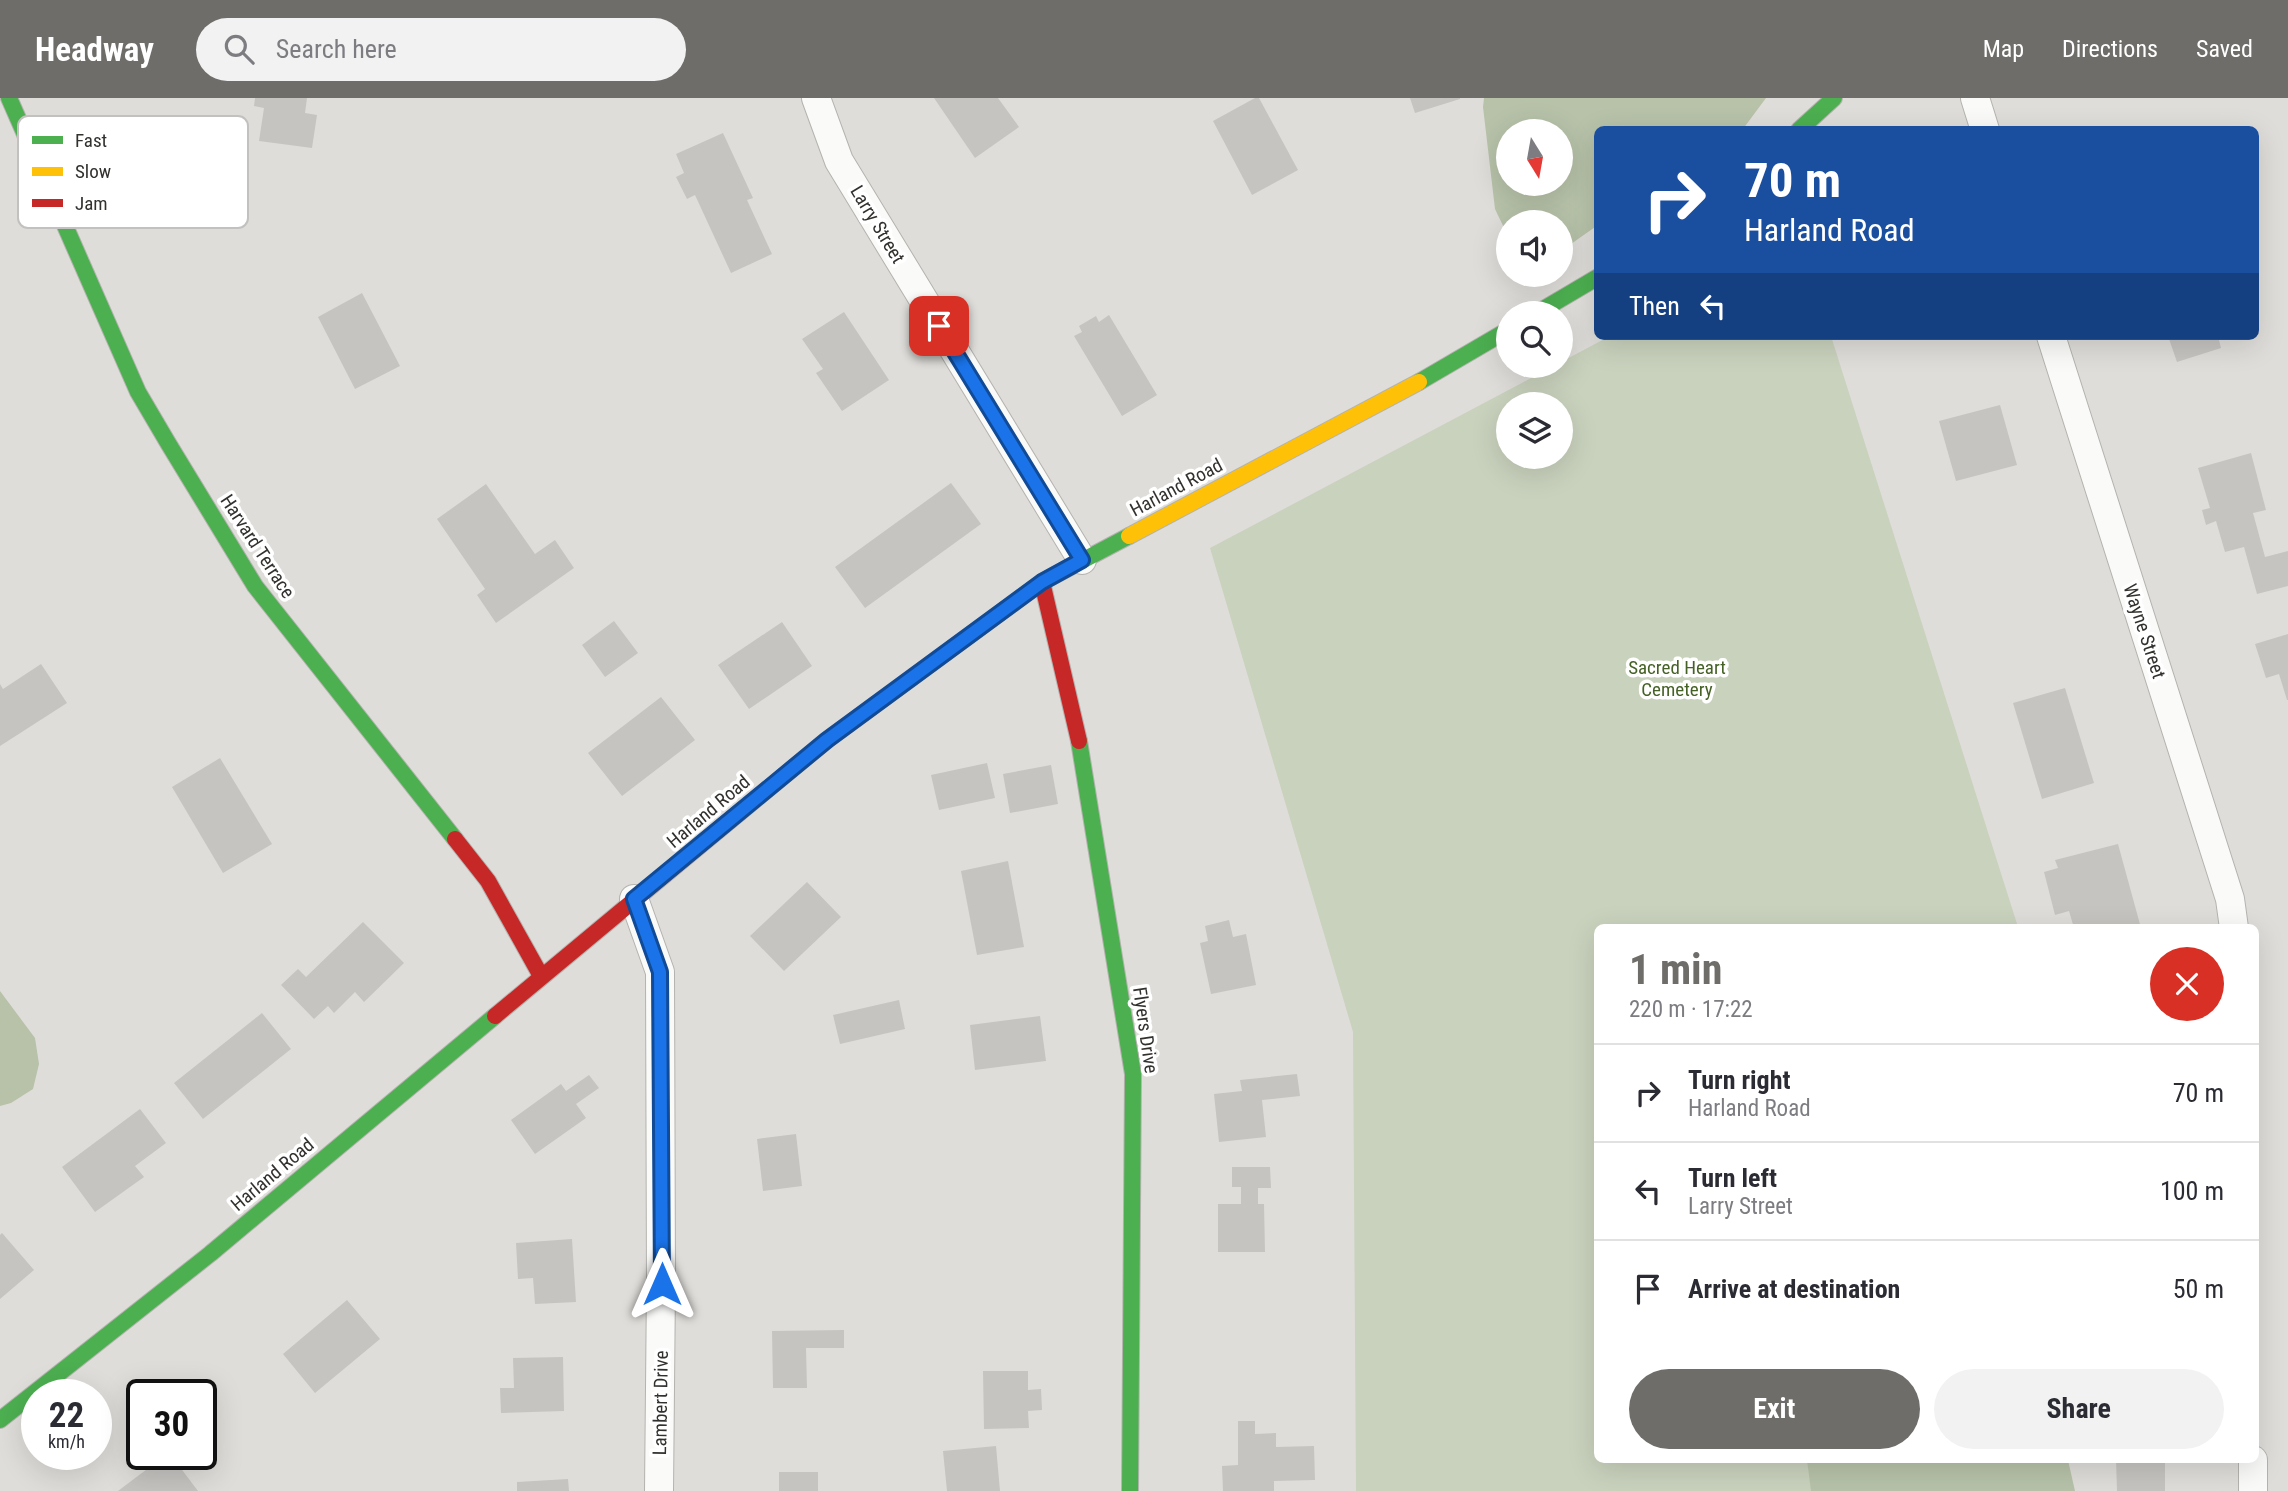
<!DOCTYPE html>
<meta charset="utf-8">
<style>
:root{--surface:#fff;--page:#f2f2f3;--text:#2b2b33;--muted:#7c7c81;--line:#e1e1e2;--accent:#6f6d6a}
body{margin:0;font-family:"Roboto Condensed",sans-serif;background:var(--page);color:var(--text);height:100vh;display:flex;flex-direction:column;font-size:26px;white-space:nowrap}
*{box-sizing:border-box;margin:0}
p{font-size:23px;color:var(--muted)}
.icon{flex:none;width:38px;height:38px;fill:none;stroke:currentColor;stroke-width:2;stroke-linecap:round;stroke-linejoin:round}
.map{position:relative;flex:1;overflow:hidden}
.sheet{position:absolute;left:1594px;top:826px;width:665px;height:539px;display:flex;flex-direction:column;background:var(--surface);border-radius:10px;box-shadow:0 7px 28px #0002}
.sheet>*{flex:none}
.hud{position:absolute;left:1594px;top:28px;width:665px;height:214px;border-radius:10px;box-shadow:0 7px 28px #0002;background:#1a4fa0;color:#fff;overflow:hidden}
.needle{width:46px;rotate:169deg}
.tools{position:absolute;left:1496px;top:21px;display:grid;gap:14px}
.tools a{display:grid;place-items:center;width:77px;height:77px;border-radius:50%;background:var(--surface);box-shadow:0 7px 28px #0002;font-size:35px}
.speed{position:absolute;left:21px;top:1281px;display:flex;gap:14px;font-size:35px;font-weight:700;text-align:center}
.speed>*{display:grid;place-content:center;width:91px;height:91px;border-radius:50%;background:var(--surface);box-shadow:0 7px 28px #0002;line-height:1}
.speed small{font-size:18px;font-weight:400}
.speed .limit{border:4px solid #111;border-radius:10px;background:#fff;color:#111}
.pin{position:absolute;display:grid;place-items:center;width:60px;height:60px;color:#fff;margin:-30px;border-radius:14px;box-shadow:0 4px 10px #0006}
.me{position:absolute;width:77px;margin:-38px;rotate:0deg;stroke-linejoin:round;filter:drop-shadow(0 0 5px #0008)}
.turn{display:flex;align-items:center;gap:24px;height:147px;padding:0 35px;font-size:32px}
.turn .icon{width:91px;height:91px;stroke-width:2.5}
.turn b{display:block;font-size:49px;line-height:60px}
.then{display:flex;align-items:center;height:66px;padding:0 35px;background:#0003;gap:14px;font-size:26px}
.round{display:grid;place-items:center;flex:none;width:74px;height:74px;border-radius:37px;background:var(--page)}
.head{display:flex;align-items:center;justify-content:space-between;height:119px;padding:0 35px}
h1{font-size:42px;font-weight:700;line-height:52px;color:var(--accent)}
.primary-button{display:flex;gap:14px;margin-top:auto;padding:14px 35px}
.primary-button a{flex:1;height:80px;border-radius:42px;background:var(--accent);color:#fff;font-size:28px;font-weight:700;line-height:80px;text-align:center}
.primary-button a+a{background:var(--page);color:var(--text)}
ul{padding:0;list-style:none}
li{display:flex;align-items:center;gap:21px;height:98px;padding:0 35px;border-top:2px solid var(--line)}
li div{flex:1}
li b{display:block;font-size:26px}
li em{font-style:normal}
header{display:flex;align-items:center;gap:42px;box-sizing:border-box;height:98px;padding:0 35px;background:var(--accent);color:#fff}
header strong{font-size:33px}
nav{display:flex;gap:38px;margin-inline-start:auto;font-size:24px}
.search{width:490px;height:63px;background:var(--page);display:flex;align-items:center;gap:18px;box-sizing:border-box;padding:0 24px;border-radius:38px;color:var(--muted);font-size:26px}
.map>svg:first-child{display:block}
</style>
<header>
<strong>Headway</strong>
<div class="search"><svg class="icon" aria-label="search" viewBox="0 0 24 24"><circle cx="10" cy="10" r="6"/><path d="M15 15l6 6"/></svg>Search here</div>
<nav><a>Map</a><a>Directions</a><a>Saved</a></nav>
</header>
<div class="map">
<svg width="2288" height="1393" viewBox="0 0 2288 1393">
<rect width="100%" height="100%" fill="#dfddd9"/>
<!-- green -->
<path fill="#c9d2bd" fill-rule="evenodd" d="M1610,238H1831L2018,829L1598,830V1362H2051V1393H1356L1353,934L1210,450L1554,268H1561V264ZM1508,306H1561V359H1508Z"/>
<!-- forest -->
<g fill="#b7c2a9" fill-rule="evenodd">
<path d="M1484,0H1766L1743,31L1598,32V127L1561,153V124H1508V136L1506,134L1495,111L1483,9ZM1508,33H1561V86H1508Z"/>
<path d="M0,893L35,940L39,966L33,991L11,1005L0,1008Z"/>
<path d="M1807,1362H2068L2075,1393H1811Z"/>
</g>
<!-- building -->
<g fill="#c6c4c1">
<path d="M255,0H307L305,15L317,17L312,50L259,43L264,10L254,8Z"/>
<path d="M934,0H998L1019,29L975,60Z"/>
<path d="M1255,0H1259L1298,72L1252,97L1213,23Z"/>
<path d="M1410,0H1460V1L1415,15Z"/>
<path d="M723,35L753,100L747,102L772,156L731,175L695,97L687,101L676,79L684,75L676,56Z"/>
<path d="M362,195L400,268L355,291L318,219Z"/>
<path d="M844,214L889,282L842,313L816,275L823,271L802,241Z"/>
<path d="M1109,217L1157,297L1122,318L1074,238L1082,234L1079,228L1096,218L1099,224Z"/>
<path d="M2168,238H2218L2221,250L2177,264Z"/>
<path d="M2000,307L2017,367L1956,383L1939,323Z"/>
<path d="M2251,355L2266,412L2253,415L2265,459L2288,453V488L2257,496L2244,449L2225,454L2216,423L2206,427L2202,412L2210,410L2198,370Z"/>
<path d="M951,385L981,426L865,510L835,469Z"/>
<path d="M486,386L535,456L555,442L574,470L496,525L477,497L485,491L437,421Z"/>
<path d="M614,523L638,555L605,579L582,547Z"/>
<path d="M782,524L812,568L749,611L718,567Z"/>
<path d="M2288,536V602H2287L2279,576L2266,580L2255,546Z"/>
<path d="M41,566L67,605L0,648V586L3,591Z"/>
<path d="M2065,590L2094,685L2042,701L2013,605Z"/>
<path d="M661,599L695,642L622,698L588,655Z"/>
<path d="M220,660L272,746L223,775L172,689Z"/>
<path d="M987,665L995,700L939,712L931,677Z"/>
<path d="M1051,667L1058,706L1010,715L1003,676Z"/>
<path d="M2118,746L2141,830H2074L2069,813L2055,817L2044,774L2058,770L2055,762Z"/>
<path d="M1008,763L1024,849L977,857L961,773Z"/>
<path d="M807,784L841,819L784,873L750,838Z"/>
<path d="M1229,822L1233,839L1246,836L1256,887L1211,896L1200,845L1208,843L1205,828Z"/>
<path d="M363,824L404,865L364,904L355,894L334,915L328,908L314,921L281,887L298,871L306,879Z"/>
<path d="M899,902L905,931L840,946L833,917Z"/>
<path d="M262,915L291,951L203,1021L174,985Z"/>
<path d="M1040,918L1046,963L975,972L970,927Z"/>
<path d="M1297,976L1300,998L1262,1002L1266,1039L1219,1044L1214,996L1242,993L1240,982Z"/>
<path d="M589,977L599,990L576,1006L586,1020L535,1056L511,1022L561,986L566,993Z"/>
<path d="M140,1011L166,1045L135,1068L144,1079L95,1114L62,1069Z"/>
<path d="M796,1036L802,1088L763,1093L757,1041Z"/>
<path d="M1232,1069H1270L1271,1090H1258V1106H1264L1265,1154H1218V1106H1241V1089H1232Z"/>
<path d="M2,1135L34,1172L0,1201V1137Z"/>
<path d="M572,1141L576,1204L535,1206L533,1180L518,1181L516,1145Z"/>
<path d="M347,1202L380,1241L315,1295L283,1256Z"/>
<path d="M844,1232V1250H806L807,1290H773L772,1233Z"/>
<path d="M563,1259L564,1313L501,1315L500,1290H514L513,1260Z"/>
<path d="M983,1273H1028V1292L1041,1291L1042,1312L1028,1313L1029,1330L984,1331Z"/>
<path d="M1238,1323H1255V1336L1276,1335V1349L1314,1348L1315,1382L1274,1383V1393H1223L1222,1368L1238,1367Z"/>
<path d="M996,1348L1000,1393H947L943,1353Z"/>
<path d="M167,1356H170L198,1393H118Z"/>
<path d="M2116,1362H2165V1393H2117Z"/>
<rect x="779" y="1374" width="39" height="19"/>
<path d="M568,1381L569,1393H517V1384Z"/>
</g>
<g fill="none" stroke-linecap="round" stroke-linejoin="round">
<defs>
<g id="street">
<path d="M816,0L839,63L1082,462"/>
<path d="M1975,0L1985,32"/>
<path d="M2051,238L2230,801L2234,830"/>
<path d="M634,801L660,874L661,1186L659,1393"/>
<path d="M2253,1362V1393"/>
</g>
<g id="fast">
<path d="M9,0L138,294L168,345L255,488L455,741"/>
<path d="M1799,32L1834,0"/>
<path d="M1537,215L1598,179"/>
<path d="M1419,284L1508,232"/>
<path d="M1079,643L1133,976L1130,1393"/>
<path d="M739,715L827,642L1042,484L1129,438"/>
<path d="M0,1322L210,1156L495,918"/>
</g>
<path id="slow" d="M1129,438L1419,284"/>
<g id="jam">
<path d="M1042,484L1079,643"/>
<path d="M455,741L488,783L541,878"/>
<path d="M495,918L739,715"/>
</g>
</defs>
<!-- street casing -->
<use href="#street" stroke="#b4b3af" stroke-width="30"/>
<!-- fast casing -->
<use href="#fast" stroke="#b4b3af" stroke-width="18"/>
<!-- slow casing -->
<use href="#slow" stroke="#b4b3af" stroke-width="18"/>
<!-- jam casing -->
<use href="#jam" stroke="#b4b3af" stroke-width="18"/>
<!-- street -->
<use href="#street" stroke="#fafaf9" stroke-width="28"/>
<!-- fast -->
<use href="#fast" stroke="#4caf50" stroke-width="16"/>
<!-- slow -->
<use href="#slow" stroke="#ffc107" stroke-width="16"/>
<!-- jam -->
<use href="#jam" stroke="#c62828" stroke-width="16"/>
</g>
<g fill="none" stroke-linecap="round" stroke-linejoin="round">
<defs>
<path id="route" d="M662,1186L660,874L634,801L827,642L1042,484L1082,462L939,228"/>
</defs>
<!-- route casing -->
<use href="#route" stroke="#114b97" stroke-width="18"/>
<!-- route -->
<use href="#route" stroke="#1a73e8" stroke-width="12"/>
</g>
<g text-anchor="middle" stroke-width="7" stroke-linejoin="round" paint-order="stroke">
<!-- street labels -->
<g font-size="19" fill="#32312e" stroke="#fff">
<text transform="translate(878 126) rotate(59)" y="7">Larry Street</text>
<text transform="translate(1176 389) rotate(-28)" y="7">Harland Road</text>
<text transform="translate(258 448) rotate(57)" y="7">Harvard Terrace</text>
<text transform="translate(2145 533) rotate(72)" y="7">Wayne Street</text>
<text transform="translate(708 713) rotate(-40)" y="7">Harland Road</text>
<text transform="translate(1146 932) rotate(82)" y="7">Flyers Drive</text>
<text transform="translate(272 1076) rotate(-40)" y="7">Harland Road</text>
<text transform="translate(660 1305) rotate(-89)" y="7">Lambert Drive</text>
</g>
<!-- park labels -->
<g font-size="19" fill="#456125" stroke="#fff">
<text x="1677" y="576">Sacred Heart<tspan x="1677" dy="22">Cemetery</tspan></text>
</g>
</g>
<!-- legend -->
<rect x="18" y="18" width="230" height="112" rx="10" fill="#fff" stroke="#c2c1c0" stroke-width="2"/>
<rect x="32" y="38" width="31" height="8" fill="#4caf50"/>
<rect x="32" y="69" width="31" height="9" fill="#ffc107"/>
<rect x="32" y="101" width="31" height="8" fill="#c62828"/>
<g font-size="19" fill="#32312e">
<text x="75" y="49">Fast</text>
<text x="75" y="80">Slow</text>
<text x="75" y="112">Jam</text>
</g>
</svg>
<div class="tools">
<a><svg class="needle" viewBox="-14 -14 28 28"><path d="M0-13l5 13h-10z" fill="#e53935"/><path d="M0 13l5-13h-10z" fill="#7c7c81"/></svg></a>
<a><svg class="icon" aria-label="sound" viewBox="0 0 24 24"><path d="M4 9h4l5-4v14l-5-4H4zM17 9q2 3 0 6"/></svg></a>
<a><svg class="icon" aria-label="search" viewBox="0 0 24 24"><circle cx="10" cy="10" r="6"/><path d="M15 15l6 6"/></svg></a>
<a><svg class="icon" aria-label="layers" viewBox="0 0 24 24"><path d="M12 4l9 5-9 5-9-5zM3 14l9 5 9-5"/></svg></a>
</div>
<div class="speed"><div>22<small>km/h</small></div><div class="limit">30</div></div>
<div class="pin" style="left:939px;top:228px;background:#d93025"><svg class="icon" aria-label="arrive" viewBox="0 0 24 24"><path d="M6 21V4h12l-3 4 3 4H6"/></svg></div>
<svg class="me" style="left:662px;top:1186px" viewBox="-20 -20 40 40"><path d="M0-17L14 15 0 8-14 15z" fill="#1a73e8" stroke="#fff" stroke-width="4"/></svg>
<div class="hud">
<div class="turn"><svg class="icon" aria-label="right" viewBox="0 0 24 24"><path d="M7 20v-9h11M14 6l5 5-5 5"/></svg><div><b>70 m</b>Harland Road</div></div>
<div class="then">Then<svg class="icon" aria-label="left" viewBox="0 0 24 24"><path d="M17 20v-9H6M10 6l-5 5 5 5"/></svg></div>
</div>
<section class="sheet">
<div class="head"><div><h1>1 min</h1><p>220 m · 17:22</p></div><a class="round" style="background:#d93025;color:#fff"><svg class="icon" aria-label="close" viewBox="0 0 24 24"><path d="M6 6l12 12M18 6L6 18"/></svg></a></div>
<ul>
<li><svg class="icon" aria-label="right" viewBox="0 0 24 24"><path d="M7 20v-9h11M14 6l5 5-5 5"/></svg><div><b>Turn right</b><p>Harland Road</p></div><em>70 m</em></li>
<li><svg class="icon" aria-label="left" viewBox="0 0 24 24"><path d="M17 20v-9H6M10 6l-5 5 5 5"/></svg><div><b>Turn left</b><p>Larry Street</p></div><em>100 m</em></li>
<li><svg class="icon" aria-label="arrive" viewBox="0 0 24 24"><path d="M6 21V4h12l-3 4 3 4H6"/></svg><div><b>Arrive at destination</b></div><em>50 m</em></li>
</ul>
<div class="primary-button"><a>Exit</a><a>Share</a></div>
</section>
</div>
